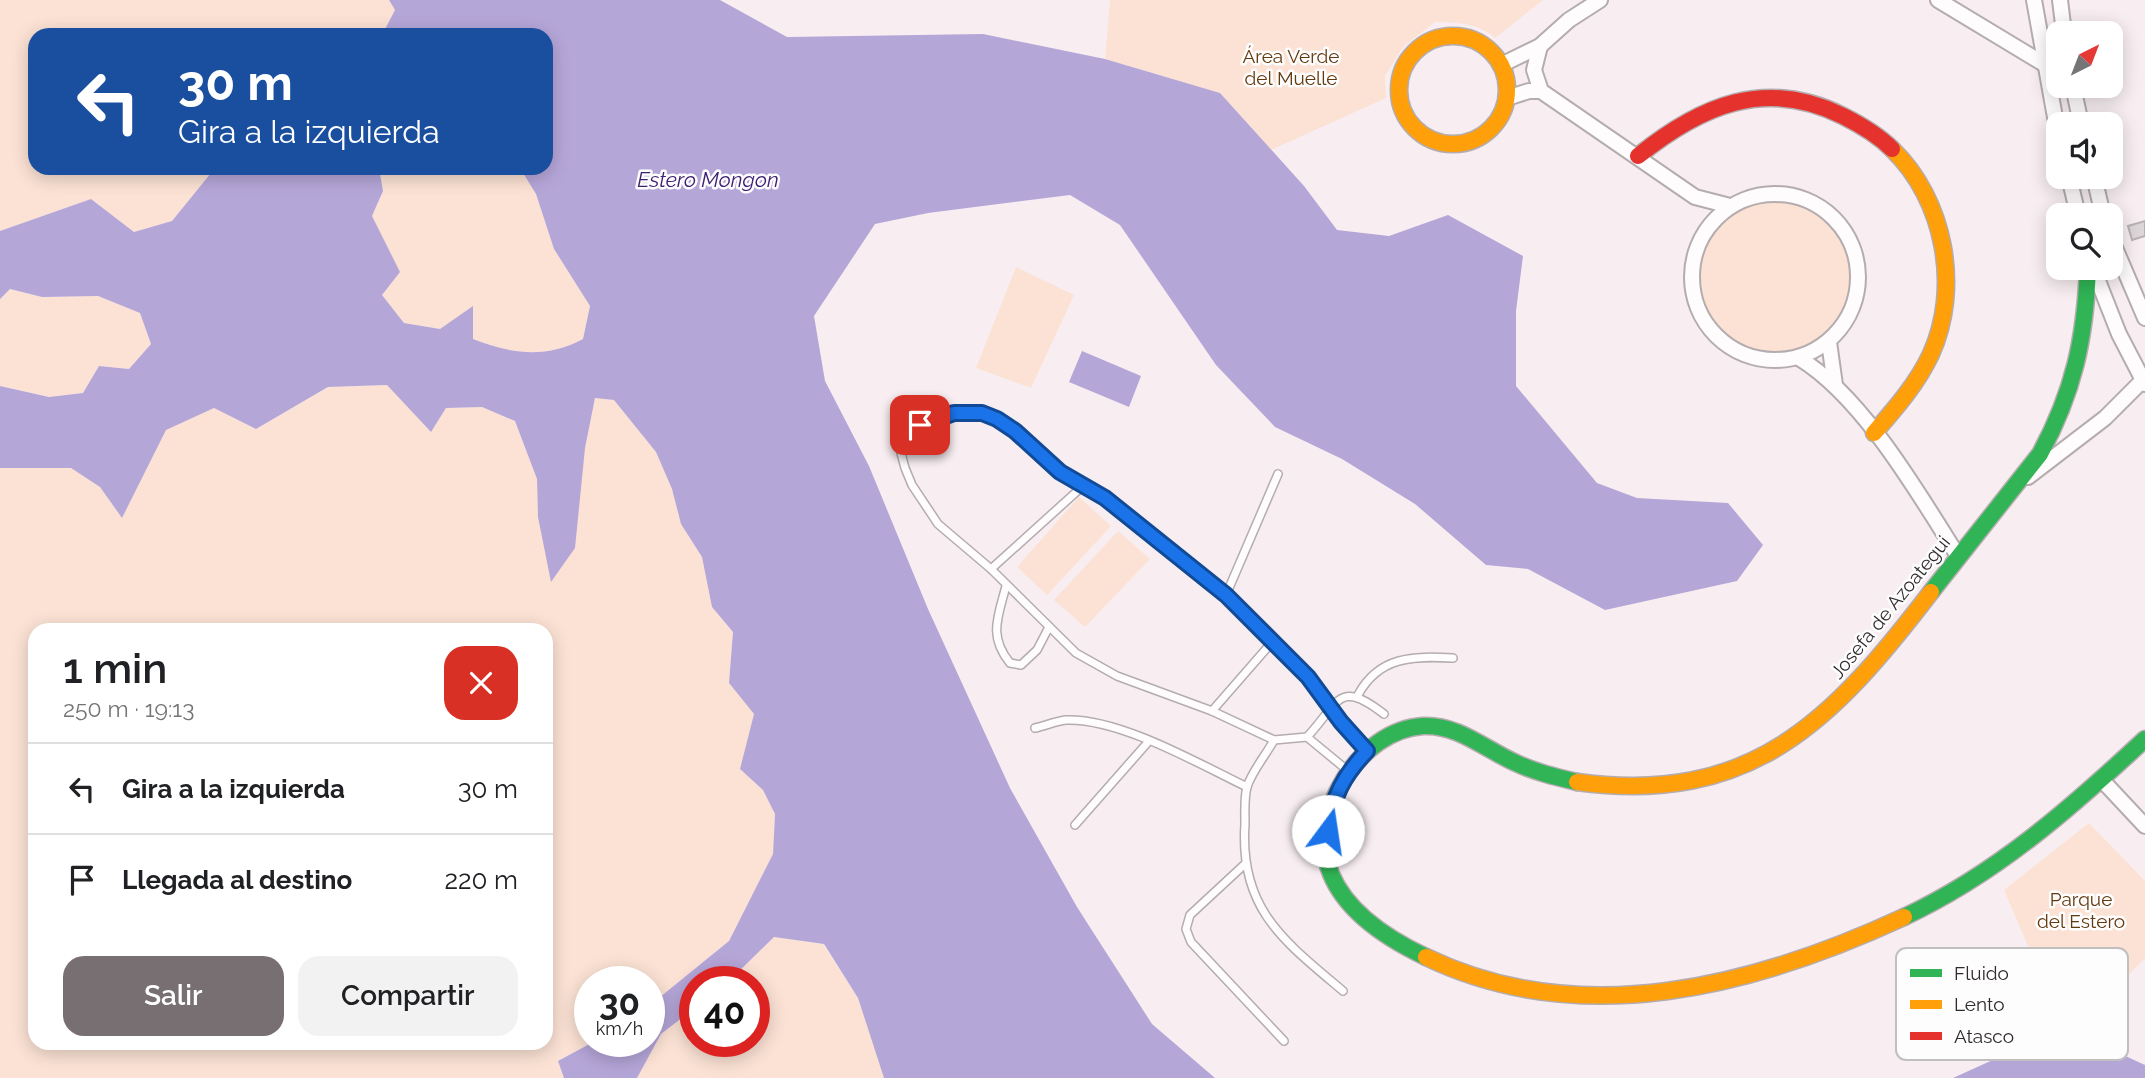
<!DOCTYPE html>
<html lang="es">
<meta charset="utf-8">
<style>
:root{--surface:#fff;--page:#f2f2f2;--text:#202124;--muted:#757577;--line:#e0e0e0;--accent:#776f71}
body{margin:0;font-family:Raleway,sans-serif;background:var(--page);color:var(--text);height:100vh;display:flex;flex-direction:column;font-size:26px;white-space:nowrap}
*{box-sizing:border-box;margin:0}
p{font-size:23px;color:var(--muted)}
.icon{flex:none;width:38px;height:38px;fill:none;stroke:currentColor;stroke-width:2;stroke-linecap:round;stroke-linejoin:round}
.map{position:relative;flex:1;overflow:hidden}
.panel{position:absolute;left:28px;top:623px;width:525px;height:427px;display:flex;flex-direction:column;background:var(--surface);border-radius:21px;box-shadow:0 4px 18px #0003}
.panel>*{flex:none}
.banner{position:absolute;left:28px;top:28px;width:525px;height:147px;border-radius:21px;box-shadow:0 4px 18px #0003;background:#1a4fa0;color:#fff;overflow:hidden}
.needle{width:46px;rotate:42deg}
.fabs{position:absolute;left:2046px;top:21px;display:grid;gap:14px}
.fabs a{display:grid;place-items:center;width:77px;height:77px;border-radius:14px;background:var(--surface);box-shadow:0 4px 18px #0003;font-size:35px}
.speed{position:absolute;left:574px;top:966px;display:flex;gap:14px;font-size:35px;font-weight:700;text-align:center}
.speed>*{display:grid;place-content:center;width:91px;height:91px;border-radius:50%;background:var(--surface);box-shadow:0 4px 18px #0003;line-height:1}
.speed small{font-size:18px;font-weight:400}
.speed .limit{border:10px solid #d22;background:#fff;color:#111}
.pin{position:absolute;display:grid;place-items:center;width:60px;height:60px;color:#fff;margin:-30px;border-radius:14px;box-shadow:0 4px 10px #0006}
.me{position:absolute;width:77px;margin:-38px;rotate:14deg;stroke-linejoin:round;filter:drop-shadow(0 0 5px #0008)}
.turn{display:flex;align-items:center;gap:24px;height:147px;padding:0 35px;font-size:32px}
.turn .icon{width:91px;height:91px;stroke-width:2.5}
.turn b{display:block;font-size:49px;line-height:60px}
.round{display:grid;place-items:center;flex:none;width:74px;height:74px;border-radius:21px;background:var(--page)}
.summary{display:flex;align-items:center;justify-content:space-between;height:119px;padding:0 35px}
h1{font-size:42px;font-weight:600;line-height:52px}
.cta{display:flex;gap:14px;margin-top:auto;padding:14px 35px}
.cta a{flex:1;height:80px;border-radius:21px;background:var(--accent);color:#fff;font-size:28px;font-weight:600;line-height:80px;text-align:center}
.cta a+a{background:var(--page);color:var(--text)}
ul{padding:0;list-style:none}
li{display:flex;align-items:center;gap:21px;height:91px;padding:0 35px;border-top:2px solid var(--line)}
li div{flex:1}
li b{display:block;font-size:26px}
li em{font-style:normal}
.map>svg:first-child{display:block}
</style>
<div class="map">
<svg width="2145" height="1078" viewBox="0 0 2145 1078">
<rect width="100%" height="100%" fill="#f8eef1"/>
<!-- green -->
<g fill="#fbe2d4" fill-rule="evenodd">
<path d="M0,0H389L395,10L382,35H35V168H215L172,221L134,232L91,199L0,231Z"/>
<path d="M1110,0H1543L1495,38C1477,22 1458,23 1435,22L1403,47L1385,76L1386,98L1271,150L1220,93L1105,59Z"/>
<path d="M379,168H520L536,194L554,249L590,306L583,339C545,359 512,354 473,339V307L440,329L404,323L382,295L372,216L383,191Z"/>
<circle cx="1775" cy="277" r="83"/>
<path d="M1016,267L1074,295L1031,388L976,368Z"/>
<path d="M10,289L42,297L98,296L140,313L151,344L129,369L99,366L83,393L50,397L0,386V299Z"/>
<path d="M387,385L431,432L446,408L482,407L515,421L537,479L538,517L585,448L595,398L614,400L656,452L672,489L681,524L702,557L712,607L733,632L729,683L754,714L740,769L763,790L775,814L773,854L729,941L649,1006V982H590V1041H595L558,1061L564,1078H0V468H71L100,487L122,518L166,429L214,408L256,429L329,387ZM35,630H546V1043H35Z"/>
<path d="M1079,497L1111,526L1047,595L1017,567Z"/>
<path d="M1118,531L1150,559L1085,627L1054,600Z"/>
<path d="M2089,823L2145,881V958L2118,986L2037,967L2004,890Z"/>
<path d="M774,937L823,944L858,998L884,1078H637L661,1034L695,1008V1041H754V982H728Z"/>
</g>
<!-- water -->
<g fill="#b5a6d8">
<path d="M389,0H720L787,37L983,34L1105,59L1220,93L1304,186L1337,230L1389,236L1448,215L1523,256L1516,311V386L1597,483L1637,498L1728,503L1763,545L1737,581L1605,610L1528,569L1486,565L1415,504L1342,459L1275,427L1216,365L1120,225L1070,195L928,213L875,224L814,316L825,381L869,466L928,609L1010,788L1077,907L1152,1024L1215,1078H884L858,998L824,944L774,937L728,982H695V1008L661,1034L637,1078H564L558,1061L595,1041H649V1006L729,941L773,854L775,814L763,790L740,769L754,714L729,683L733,632L712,607L702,557L681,524L672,489L656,452L614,400L595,398L585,448L575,548L551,582L538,517L537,479L515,421L482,407L446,408L431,432L387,385L328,387L256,429L214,408L166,430L122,518L100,487L71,468H0V386L49,397L83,393L99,366L129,369L151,344L140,313L98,296L42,297L10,289L0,299V231L91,199L134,232L172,221L215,168H379L383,191L372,216L400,272L382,295L404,323L440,329L473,306V339C511,354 546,359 583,339L590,306L554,249L536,194L520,168H546V35H382L395,10Z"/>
<path d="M1082,351L1141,376L1129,407L1069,382Z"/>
<path d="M2028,1044L2121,1054L2145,1065V1078H1953Z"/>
</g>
<!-- building -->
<path fill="#dcd6d9" stroke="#b8b2b5" stroke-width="2" d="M2145,221V236L2132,240L2128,226Z"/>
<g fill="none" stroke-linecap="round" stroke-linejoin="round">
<defs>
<g id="lane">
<path d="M991,569L1084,485"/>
<path d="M1006,586C998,617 988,636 1010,663L1021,665L1037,650L1049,627"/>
<path d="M1226,595L1278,474"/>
<path d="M1358,695C1379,656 1413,656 1453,658"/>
<path d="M1212,711L1273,641"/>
<path d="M1035,728C1045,726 1056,721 1066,720C1120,718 1199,764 1247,787"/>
<path d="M1307,737L1347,770"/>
<path d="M1274,740C1266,755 1252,771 1247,787C1244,798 1245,813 1245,824C1239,909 1284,941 1343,991"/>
<path d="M1367,750L1341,722L1308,677L1226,595L1105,498L1060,472L1015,431L997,419L982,413H954L920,425L903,440L901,453L905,468L912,485L938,524L991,569L1076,653L1117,676L1212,711L1274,740L1307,737C1339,703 1338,678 1384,714"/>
<path d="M1075,825L1149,741"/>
<path d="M1245,864L1190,915L1186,929L1191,942L1284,1041"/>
</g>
<g id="street">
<path d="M1938,0L2044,64L2058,60"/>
<path d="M2034,0L2058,134"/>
<path d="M2060,0L2064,33"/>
<path d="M1540,46L1534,70L1541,91L1695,197L1730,206"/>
<path d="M1501,65L1540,46L1569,20L1600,0"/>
<path d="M2073,86L2081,124"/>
<path d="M1507,98L1529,91H1541"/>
<path d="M2069,177L2078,215"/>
<path d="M2094,177L2103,215"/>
<circle cx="1775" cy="277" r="83"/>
<path d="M2110,236L2145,318"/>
<path d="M2093,268L2119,334L2145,384"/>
<path d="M1829,342L1835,385"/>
<path d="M1799,358C1863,397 1918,493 1958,556"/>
<path d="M2028,477L2105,418L2145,378"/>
<path d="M2101,779L2145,826"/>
</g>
<g id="fast">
<path d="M1931,592L2040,454C2074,391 2085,339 2088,268"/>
<path d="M1904,917C1996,874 2071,808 2145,739"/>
<path d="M1426,957C1390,940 1347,913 1331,874C1307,815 1359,730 1423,726C1458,724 1486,750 1516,763C1535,772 1556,777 1577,782"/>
</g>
<g id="slow">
<circle cx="1453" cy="90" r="54"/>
<path d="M1874,433C1895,409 1917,384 1931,354C1961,288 1945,200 1892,149"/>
<path d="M1577,782C1752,806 1833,720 1931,592"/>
<path d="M1426,957C1582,1032 1755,986 1904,917"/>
</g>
<path id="jam" d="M1638,156C1700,106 1765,77 1843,116C1861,125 1878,135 1892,149"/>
</defs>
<!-- lane casing -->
<use href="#lane" stroke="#b4acae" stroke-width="10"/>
<!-- street casing -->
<use href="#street" stroke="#b4acae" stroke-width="18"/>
<!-- fast casing -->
<use href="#fast" stroke="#b4acae" stroke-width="19"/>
<!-- slow casing -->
<use href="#slow" stroke="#b4acae" stroke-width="19"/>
<!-- jam casing -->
<use href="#jam" stroke="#b4acae" stroke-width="19"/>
<!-- lane -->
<use href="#lane" stroke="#fefcfd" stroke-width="7"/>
<!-- street -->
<use href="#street" stroke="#fefcfd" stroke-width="14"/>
<!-- fast -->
<use href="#fast" stroke="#30b455" stroke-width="16"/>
<!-- slow -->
<use href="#slow" stroke="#ff9f0a" stroke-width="16"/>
<!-- jam -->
<use href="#jam" stroke="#e5322d" stroke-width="16"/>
</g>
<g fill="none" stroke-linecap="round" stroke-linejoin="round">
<defs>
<path id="route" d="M920,425L954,413H982L997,419L1015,431L1060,472L1105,498L1226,595L1308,677L1341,722L1367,751C1344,775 1332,797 1328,831"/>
</defs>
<!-- route casing -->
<use href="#route" stroke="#114b97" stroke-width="18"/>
<!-- route -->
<use href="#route" stroke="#1a73e8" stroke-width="12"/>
</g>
<g text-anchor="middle" stroke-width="5" stroke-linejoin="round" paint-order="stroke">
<!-- park labels -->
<g font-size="19" fill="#63390e" stroke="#fdfdfd">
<text x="1291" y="63">Área Verde<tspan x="1291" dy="22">del Muelle</tspan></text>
<text x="2081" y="906">Parque<tspan x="2081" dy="22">del Estero</tspan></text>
</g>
<!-- street labels -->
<g font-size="19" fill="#312a2c" stroke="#fdfdfd">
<text transform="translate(1890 607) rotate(-51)" y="7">Josefa de Azoategui</text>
</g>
<!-- water labels -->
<g font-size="21" font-style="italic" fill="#3e2074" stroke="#fdfdfd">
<text x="708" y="187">Estero Mongon</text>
</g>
</g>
<!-- legend -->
<rect x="1896" y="948" width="232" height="112" rx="10" fill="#fdfdfd" stroke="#c0bebe" stroke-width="2"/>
<rect x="1910" y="969" width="32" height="8" fill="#30b455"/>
<rect x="1910" y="1000" width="32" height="9" fill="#ff9f0a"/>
<rect x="1910" y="1032" width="32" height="8" fill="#e5322d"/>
<g font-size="19" fill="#312a2c">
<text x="1954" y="980">Fluido</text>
<text x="1954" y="1011">Lento</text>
<text x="1954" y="1043">Atasco</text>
</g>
</svg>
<div class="fabs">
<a><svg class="needle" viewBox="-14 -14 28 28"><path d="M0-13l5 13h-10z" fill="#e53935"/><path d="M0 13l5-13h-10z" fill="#757577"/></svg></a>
<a><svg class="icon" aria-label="sound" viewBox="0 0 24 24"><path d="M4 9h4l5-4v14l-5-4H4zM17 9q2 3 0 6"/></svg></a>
<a><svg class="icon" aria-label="search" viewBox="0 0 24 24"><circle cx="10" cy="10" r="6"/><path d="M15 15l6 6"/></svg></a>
</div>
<div class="speed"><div>30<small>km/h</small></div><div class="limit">40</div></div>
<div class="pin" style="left:920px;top:425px;background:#d93025"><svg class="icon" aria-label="arrive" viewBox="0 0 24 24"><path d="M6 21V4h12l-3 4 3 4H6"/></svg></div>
<svg class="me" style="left:1328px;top:831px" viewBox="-20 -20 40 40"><circle r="19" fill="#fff"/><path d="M0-13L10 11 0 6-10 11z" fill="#1a73e8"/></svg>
<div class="banner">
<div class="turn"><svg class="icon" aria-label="left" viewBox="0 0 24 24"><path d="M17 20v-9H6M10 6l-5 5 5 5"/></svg><div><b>30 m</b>Gira a la izquierda</div></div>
</div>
<section class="panel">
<div class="summary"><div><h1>1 min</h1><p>250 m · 19:13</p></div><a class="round" style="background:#d93025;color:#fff"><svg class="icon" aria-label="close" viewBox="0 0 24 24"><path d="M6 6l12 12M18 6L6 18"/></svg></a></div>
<ul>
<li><svg class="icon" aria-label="left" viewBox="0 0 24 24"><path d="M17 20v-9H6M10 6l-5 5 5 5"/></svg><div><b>Gira a la izquierda</b></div><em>30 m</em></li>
<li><svg class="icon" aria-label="arrive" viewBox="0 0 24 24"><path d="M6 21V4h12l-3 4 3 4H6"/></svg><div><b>Llegada al destino</b></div><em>220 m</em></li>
</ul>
<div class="cta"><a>Salir</a><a>Compartir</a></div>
</section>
</div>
